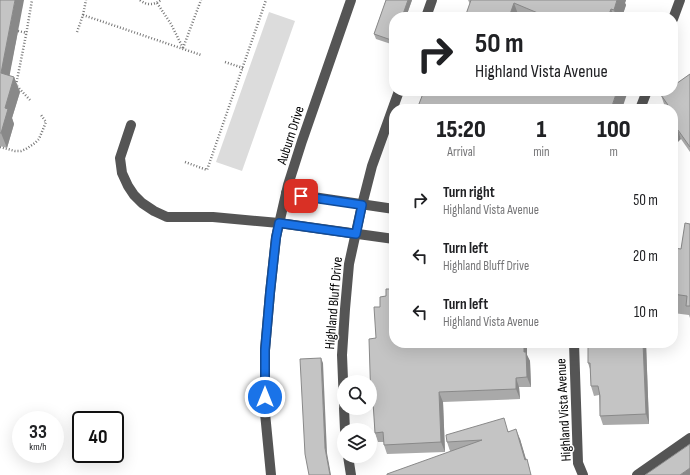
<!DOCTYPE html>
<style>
:root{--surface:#fff;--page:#f6f6f6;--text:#202124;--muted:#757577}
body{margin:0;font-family:"Sofia Sans Condensed",sans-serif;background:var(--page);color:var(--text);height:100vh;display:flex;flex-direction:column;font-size:15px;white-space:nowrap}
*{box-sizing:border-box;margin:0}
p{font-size:13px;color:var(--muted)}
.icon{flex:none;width:22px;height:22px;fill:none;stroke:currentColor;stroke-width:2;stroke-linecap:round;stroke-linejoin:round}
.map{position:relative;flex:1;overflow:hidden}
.panel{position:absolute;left:389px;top:104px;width:289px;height:244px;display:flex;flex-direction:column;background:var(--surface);border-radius:16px;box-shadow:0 4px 16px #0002}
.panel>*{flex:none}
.banner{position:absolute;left:389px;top:12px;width:289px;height:84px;border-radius:16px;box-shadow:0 4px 16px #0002;background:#fff;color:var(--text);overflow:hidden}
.controls{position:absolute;left:337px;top:375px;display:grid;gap:8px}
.controls a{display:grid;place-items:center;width:40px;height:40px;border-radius:50%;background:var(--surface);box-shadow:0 4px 16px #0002;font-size:20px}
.speed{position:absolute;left:12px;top:411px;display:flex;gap:8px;font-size:20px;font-weight:700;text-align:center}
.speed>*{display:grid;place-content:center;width:52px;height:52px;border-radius:50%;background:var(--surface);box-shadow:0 4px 16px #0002;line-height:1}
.speed small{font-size:10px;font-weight:400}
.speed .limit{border:2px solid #111;border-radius:6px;background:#fff;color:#111}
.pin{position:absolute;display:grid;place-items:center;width:34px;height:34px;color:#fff;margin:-17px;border-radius:8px;box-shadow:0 2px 6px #0006}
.me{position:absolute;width:44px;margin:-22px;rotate:0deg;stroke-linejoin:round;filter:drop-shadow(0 0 3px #0008)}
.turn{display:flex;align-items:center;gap:14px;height:84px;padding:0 20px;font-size:18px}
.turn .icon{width:52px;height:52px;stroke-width:2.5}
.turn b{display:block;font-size:28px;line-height:34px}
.eta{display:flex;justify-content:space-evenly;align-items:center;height:68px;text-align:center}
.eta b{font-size:24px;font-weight:800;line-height:28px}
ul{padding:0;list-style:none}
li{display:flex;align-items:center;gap:12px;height:56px;padding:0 20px}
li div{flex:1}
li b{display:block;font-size:15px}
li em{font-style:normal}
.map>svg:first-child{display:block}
</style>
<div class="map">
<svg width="690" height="475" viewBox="0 0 690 475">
<rect width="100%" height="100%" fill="#fff"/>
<!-- green -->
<path fill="#dcdcdc" d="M269,12L295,21L242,171L216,162Z"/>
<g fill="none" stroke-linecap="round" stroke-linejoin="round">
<!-- path -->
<g stroke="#777" stroke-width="2.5" stroke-dasharray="1 2" stroke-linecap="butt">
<path d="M140,0C147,6 154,5 161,0"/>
<path d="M157,3L171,24L183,48"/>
<path d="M83,15L86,0"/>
<path d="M18,31L27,33"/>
<path d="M77,32L83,15L201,55"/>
<path d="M183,48L201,0"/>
<path d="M225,62L243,68"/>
<path d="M15,84L30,100"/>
<path d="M16,85L26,35L32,0"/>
<path d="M0,147L15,151H21L26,149L35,143L39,139L46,122L41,115"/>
<path d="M185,162L207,170L266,0"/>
</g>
<!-- minor -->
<g stroke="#555" stroke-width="10">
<path d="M426,17L432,0"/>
<path d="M673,19L680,0"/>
<path d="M640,109L647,91"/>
<path d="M131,125L120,158L122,173L128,186L134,195L142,203L154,211L167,217H213L279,223L394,239"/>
<path d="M286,193L394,209"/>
<path d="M574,343L578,463L583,475"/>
<path d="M344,404L342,355L345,309L349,264L362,205L372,166L399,91"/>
<path d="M344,408L345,430"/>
<path d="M348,456L351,475"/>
<path d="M271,475L265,413V350L270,293L276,237L288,185L302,141L351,0"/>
<path d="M637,475L690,438"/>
</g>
</g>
<!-- wall -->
<g fill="#a9a9a9">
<path d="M0,0L18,31L9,76L14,77L20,92L12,118L14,124L7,148L0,146Z"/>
<path d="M386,0H412L406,17H394V45L376,39L374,34Z"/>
<path d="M468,0H626L625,3L626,5L622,17H465L470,4Z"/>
<path d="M690,74V152L681,139L664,104L661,95Z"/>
<path d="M424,91L622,109H417Z"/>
<path d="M690,224V318L689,315L673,313V248L681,249Z"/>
<path d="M386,296L394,343H527V355L530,361L531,387H519L520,399L443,402L445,452L387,454L384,445V442H378L375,433L374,411L371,403L376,338L380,307Z"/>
<path d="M646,343L649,424L603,425L600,416L599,395L594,396L591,386L590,369L588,363Z"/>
<path d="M508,431L520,439L526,460L530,469L450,451L447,442Z"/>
</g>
<!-- shaded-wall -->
<g fill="#898989">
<path d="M15,0H24L7,89L1,73Z"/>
<path d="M408,0H412L406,17H402Z"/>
<path d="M617,0H626L625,3L626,5L622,17H616L614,10Z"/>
<path d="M514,3L519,17H509Z"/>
<path d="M611,9L614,17H608Z"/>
<path d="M14,77L20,92L12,118L14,124L7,148L1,133L5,108Z"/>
<path d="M617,91H628L622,109H611Z"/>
<path d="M678,130L681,139L673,147V134Z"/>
<path d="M524,343H527V355L530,361L531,387L527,377L524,352Z"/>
<path d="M643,343H646L649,424L646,414Z"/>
<path d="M321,358L323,363L327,453L331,475H330L325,448Z"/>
<path d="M516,378L519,387L520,399L516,389Z"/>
<path d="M439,392L443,402L445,452L441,442Z"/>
<path d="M516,429L520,439L529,469L525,460Z"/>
<path d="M690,468V475H680Z"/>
</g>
<!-- building -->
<g fill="#c4c4c4" stroke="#898989">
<path d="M0,0H15L1,73L14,77L5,108L8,109L1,133H0Z"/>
<path d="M386,0H408L402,17H394V41L374,34Z"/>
<path d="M471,0H617L614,10L611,9L608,17H544L545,16L514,3L509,17H465Z"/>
<path d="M690,74V147L678,130L673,134V109H662L668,105L661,95L666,91H673V86Z"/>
<path d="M424,91H617L611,109H586L579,106L578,109H417Z"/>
<path d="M685,223L690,224V306H686L687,296L673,294V248L681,249Z"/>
<path d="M386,289H394V343H524V352H526L527,377L516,378V389L439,392L441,442L384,445L383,432L375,433L373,402L371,403L369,339L376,338L374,307H380V297L386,296Z"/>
<path d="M588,343H643L646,414L600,416V396L598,386H591L590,363H588Z"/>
<path d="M321,358L325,448L330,475H309L305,454L300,359Z"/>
<path d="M504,418L508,432L516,429L525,460L527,459L531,475H387V474L482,440L447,442L446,435Z"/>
<path d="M690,444V468L680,475H645Z"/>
</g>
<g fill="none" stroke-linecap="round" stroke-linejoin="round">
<defs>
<path id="route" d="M265,397V350L270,293L276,238L279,223L356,234L362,205L301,196"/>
</defs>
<!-- route casing -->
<use href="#route" stroke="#114b97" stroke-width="10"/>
<!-- route -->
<use href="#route" stroke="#1a73e8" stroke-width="7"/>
</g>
<g text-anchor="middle" stroke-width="3" stroke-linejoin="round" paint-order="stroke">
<!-- street labels -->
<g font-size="14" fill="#000" stroke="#fff">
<text transform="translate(290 135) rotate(-72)" y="5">Auburn Drive</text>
<text transform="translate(333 303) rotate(-85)" y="5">Highland Bluff Drive</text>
<text transform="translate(563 410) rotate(-93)" y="5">Highland Vista Avenue</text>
</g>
</g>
</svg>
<div class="controls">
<a><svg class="icon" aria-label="search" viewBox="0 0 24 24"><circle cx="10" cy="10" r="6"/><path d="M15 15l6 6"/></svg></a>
<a><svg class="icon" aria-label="layers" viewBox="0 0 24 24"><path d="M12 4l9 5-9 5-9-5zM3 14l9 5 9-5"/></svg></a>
</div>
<div class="speed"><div>33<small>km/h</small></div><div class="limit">40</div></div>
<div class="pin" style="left:301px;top:196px;background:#d93025"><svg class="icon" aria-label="arrive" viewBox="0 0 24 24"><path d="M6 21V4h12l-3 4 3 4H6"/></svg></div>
<svg class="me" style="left:265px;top:397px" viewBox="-20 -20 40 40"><circle r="17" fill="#1a73e8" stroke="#fff" stroke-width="3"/><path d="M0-11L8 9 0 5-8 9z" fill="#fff"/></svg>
<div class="banner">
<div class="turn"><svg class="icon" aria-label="right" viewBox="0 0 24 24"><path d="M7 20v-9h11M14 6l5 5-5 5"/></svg><div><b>50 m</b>Highland Vista Avenue</div></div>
</div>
<section class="panel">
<div class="eta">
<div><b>15:20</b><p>Arrival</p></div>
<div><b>1</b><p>min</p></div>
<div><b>100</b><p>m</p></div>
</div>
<ul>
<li><svg class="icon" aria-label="right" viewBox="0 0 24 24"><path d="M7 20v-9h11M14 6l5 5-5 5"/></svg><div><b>Turn right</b><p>Highland Vista Avenue</p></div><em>50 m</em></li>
<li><svg class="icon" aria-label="left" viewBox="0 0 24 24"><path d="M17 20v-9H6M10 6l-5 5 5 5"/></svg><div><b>Turn left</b><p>Highland Bluff Drive</p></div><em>20 m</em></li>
<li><svg class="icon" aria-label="left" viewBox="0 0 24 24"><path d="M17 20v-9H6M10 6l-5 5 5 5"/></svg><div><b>Turn left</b><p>Highland Vista Avenue</p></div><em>10 m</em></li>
</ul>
</section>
</div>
